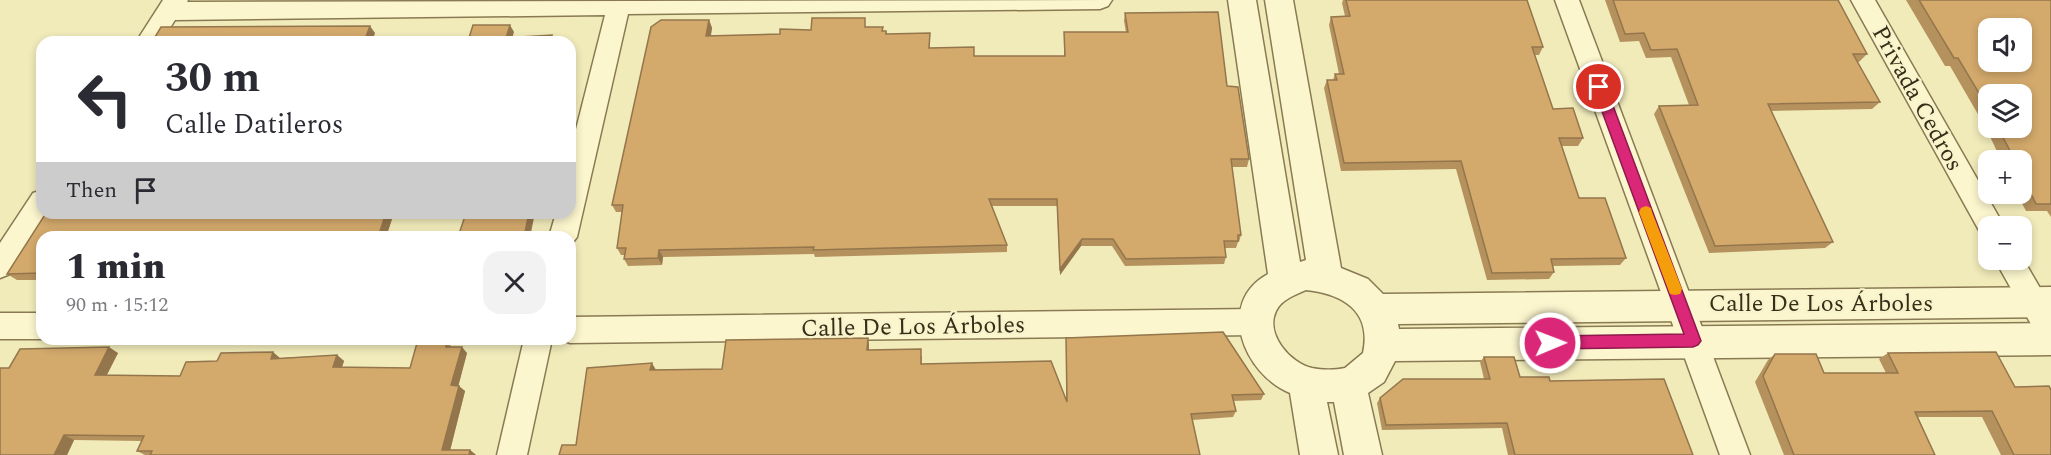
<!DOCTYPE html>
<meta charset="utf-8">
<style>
:root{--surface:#fff;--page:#f2f2f3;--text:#2b2b33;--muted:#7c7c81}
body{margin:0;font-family:Spectral,serif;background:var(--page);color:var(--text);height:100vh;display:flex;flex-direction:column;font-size:22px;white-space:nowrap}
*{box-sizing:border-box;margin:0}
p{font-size:20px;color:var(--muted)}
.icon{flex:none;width:33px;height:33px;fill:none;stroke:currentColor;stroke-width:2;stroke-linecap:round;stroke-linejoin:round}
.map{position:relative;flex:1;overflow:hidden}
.details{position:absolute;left:36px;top:231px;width:540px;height:114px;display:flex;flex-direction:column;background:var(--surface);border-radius:18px;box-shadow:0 3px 9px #0003}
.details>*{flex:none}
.guide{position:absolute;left:36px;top:36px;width:540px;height:183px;border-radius:18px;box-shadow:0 3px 9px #0003;background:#fff;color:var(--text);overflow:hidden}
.tools{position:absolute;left:1978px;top:18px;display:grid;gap:12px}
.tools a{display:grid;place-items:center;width:54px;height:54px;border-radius:12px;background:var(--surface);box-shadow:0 3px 9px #0003;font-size:30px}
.pin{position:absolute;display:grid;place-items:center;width:51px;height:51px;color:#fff;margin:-26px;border:3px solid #fff;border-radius:50%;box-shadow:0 2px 6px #0007}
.me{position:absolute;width:66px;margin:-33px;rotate:89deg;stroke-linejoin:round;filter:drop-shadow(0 0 4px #0008)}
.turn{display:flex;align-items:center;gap:21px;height:126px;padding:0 30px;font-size:27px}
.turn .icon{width:78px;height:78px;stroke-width:2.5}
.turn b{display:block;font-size:42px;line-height:51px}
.then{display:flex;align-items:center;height:57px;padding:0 30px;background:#0003;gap:12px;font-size:22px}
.round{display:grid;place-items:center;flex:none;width:63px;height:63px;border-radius:18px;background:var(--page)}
.head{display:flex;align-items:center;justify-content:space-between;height:102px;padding:0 30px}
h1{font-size:36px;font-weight:800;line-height:45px}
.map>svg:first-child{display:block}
</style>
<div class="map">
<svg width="2051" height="455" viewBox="0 0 2051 455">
<rect width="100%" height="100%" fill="#f1ebba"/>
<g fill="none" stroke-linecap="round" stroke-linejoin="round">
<defs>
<g id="minor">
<path d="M163,0H188L187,2L1112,0L1108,6L1100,9L628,14L577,237L570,246V237H549L556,213H570V153L605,15L175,20L161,42H136Z"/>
<path d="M1555,0H1579L1750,455H1720Z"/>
<path d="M1851,0H1875L2004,226H1989V237L1981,234Z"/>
<path d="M42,190V213H49L10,274L0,278V243L33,193Z"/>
<path d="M2022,257L2051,307V346L2041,342L1995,260H2022Z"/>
<path d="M1256,309L1266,313L1270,322L1266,331L1256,335L570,343L560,339H570V317Z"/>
<rect x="0" y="313" width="42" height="26"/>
<path d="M524,339H552L527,455H497Z"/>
</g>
<path id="tertiary" d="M1228,0H1256L1300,262L1306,260L1265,0H1293L1341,268L1368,279L1383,294L2051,287V317L1398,324L1399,329L2051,323V355L1395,361L1384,382L1368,393L1382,455H1344L1334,402H1327L1338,455H1300L1290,393C1244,374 1215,303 1268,274ZM1306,290C1343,294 1372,311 1363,353L1345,368C1335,370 1322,370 1312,368C1290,363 1265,334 1276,311C1282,299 1295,295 1306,290Z"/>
</defs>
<!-- minor casing -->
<use href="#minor" stroke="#897a53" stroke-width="3"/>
<!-- tertiary casing -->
<use href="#tertiary" stroke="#897a53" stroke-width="3"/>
<!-- minor -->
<use href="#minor" fill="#fcf6ce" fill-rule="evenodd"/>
<!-- tertiary -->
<use href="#tertiary" fill="#fcf6ce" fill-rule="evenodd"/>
</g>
<!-- wall -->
<g fill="#b5915d" fill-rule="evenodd">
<path d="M1343,0H1527L1543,47L1539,55H1535L1553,109L1583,138L1578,146H1561L1579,198L1626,258L1620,265L1553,266L1554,272L1549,279L1487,280L1456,169L1341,171L1324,88L1327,80H1333L1335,74H1339L1329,25L1331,17L1345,16L1342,3Z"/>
<path d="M1605,0H1838L1867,54L1859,62H1857L1880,102L1872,109L1771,111L1833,242L1825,248L1709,253L1654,114L1659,106L1689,105L1671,57L1646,58L1639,41L1620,42Z"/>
<path d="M1906,0H2051V217L2047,211H2026L2017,194H2022V160H2001L1986,128L1950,66H1945ZM1989,94L2022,128H1989Z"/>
<path d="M1125,13L1227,86L1249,159L1247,167H1232L1241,235L1239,242H1238L1236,248H1225L1226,257L1224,264L1125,266L1112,246H1081L1060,275L1057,206H992L1007,245V252L815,257L814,254L663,257L662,265L628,266L624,259V255H621L617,248L622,212H616L612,205L709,20L712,28L711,36L780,34L866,27H883V31H886L887,34L930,33V48L974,56H1064V32H1126L1124,21Z"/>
<path d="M46,213H394L386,237H42V280H17L7,274Z"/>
<path d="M1066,338L1264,394L1261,400L1233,401L1236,411L1233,417L1192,420L576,445L656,370L722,369L869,344V350L922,356V364L1066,401Z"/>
<path d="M447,342L452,347L467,353L458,386L465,391L450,450H470L476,455H145L137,451L142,441L74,440L67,455L9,368L118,353L107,375L180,376L280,358L337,355L344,361L342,367L410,368Z"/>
<path d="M1996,352L2051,455H2001L1982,417H1918L1935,455H1784L1755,382L1768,360L1775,354L1824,373H1886L1879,359L1888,353Z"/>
<path d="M1484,357L1520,377L1550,381L1693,455H1508L1502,428L1382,430L1377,403L1380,398L1484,379L1480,362Z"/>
</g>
<!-- shaded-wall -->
<g fill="#94764c">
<path d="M709,20L712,28L709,44L706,36Z"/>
<path d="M510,25L514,32L511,42L506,38Z"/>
<path d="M370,26L375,33L372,42H364Z"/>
<path d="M552,35L556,42H550Z"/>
<path d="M386,213H394L386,237H378Z"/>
<path d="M529,213H535L530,237H524Z"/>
<path d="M1082,239L1081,246L1060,275V269Z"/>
<path d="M659,250L663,257L662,265L658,258Z"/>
<path d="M868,338L869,344V357L867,350Z"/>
<path d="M109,347L118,353L104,380L95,375Z"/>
<path d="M462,347L467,353L457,391L451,385Z"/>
<path d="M273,352L280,358L271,359Z"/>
<path d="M337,355L344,361L340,373L333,367Z"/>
<path d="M652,363L656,370H650Z"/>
<path d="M459,386L465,391L449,455L442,450Z"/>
<path d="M64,435L74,440L67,455H54Z"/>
<path d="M470,450L476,455H469Z"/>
</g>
<!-- building -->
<g fill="#d3a96c" stroke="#94764c" stroke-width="1.5" fill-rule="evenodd">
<path d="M1346,0H1527L1543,47H1532L1553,109L1573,108L1583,138H1559L1579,198H1605L1626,258L1551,259L1554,272L1492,273L1461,161L1344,163L1327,80H1337L1335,74H1344L1331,17L1350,16Z"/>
<path d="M1613,0H1838L1867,54H1853L1880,102L1768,104L1833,242L1715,246L1659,106L1698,105L1677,49L1651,50L1644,33L1625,34Z"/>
<path d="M1919,0H2051V204H2036L2022,175V160H2015L1998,128H2022V94H1989V110L1958,58H1954ZM1989,28H2022V62H1989Z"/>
<path d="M1218,12L1227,86L1238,87L1249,159H1231L1241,235H1238V241H1224L1226,257L1126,259L1113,239H1082L1060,269L1057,199H989L1007,245L813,250L814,247L659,250L658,258L624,259L626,248H617L623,205H612L651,27L661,20H709L706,36L780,34V29L811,30L812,18H865V27H883L882,31H886V34L930,33L929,48L974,47V56H1065L1064,32H1128L1125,13Z"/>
<path d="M473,25H510L506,38L552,35L550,42H420L468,41Z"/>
<path d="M370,26L364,42H152L161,27Z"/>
<path d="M46,213H386L378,237H42V273L7,274Z"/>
<path d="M466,213H529L524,237H458Z"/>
<path d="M1223,332L1264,394L1232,395L1236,411L1191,414L1200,455H559L562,445H576L587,368L652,363L650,370L722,369L726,340L868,338L867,350L921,349V364L1051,361L1067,402L1066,338Z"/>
<path d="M447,342L446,347H462L451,385L459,386L442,450H470L469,455H150L152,451H137L144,436L64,435L54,455H0V368H9L20,349L109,347L95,375L180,376L186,362L217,361L221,353L273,352L271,359L337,355L333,367L410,368L417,343Z"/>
<path d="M1996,352L2015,387L2049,386L2051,390V455H2014L1992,411L1915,412L1935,455H1794L1763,376L1775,354H1816L1824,373H1898L1888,353Z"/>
<path d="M1484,357H1514L1520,377H1549L1550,381L1664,379L1693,455H1515L1507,423L1386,425L1380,398L1403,379H1490Z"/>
</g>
<!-- route -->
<path fill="#db2777" stroke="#8e194d" stroke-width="1.5" d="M1599,82L1606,87L1701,341L1698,345L1693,347L1550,349L1545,347L1543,343L1545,338L1550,336L1684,334L1593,87Z"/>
<!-- slow -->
<path fill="#f59e0b" d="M1646,206L1651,208L1652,212L1682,289L1680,294L1675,295L1670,294L1668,289L1639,212L1641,208Z"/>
<g text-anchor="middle" stroke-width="4.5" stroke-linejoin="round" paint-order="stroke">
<!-- street labels -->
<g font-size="24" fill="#372d19" stroke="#f8f3ca">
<text transform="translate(1918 98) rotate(61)" y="8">Privada Cedros</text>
<text x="1821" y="311">Calle De Los Árboles</text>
<text transform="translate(913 326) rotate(-1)" y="8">Calle De Los Árboles</text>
</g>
</g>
</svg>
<div class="tools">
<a><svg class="icon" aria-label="sound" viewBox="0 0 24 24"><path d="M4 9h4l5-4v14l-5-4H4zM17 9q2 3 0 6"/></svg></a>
<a><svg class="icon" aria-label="layers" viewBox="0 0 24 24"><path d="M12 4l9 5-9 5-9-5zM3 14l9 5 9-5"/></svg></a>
<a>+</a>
<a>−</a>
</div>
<div class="pin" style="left:1599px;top:87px;background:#d93025"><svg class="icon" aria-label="arrive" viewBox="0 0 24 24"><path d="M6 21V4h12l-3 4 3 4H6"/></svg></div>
<svg class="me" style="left:1550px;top:343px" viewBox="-20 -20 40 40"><circle r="17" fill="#db2777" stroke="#fff" stroke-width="3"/><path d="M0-11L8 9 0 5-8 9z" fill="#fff"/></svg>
<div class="guide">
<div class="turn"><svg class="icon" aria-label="left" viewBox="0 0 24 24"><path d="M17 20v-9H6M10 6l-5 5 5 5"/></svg><div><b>30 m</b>Calle Datileros</div></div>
<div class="then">Then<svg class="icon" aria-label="arrive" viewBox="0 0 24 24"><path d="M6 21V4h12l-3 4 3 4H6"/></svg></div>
</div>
<section class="details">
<div class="head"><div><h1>1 min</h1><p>90 m · 15:12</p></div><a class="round"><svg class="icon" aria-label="close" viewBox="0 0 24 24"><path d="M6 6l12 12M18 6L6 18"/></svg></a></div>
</section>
</div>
